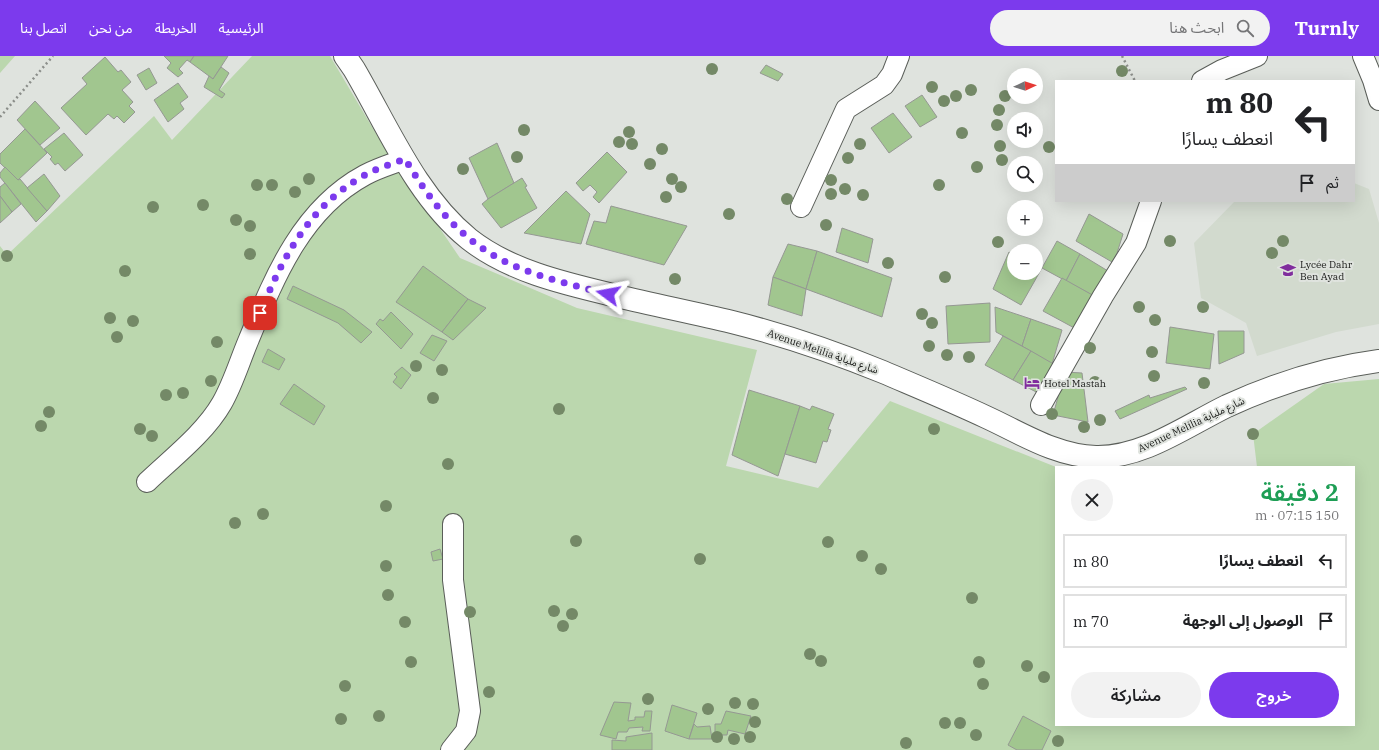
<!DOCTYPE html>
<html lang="ar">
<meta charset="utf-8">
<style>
:root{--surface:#fff;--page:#f2f2f2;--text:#202124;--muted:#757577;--line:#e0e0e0;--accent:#7c3aed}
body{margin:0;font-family:"IBM Plex Serif","Noto Sans Arabic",serif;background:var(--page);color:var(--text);direction:rtl;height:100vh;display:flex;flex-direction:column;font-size:15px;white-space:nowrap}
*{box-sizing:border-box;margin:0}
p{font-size:13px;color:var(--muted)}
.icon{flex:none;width:22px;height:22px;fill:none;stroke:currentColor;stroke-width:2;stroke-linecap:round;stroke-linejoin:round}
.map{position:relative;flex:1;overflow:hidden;direction:ltr}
.side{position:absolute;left:1055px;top:410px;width:300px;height:260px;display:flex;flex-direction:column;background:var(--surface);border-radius:0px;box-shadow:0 4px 16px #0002;direction:rtl}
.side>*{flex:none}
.hud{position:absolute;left:1055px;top:24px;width:300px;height:122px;border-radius:0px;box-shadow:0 4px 16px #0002;direction:rtl;background:#fff;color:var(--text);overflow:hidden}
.needle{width:26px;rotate:86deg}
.tools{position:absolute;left:1007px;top:12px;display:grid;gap:8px}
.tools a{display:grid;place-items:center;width:36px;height:36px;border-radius:50%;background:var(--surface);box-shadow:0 4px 16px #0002;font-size:20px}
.pin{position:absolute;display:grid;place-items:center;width:34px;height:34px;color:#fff;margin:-17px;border-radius:8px;box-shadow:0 2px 6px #0006}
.me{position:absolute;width:44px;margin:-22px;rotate:283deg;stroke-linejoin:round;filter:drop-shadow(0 0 3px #0008)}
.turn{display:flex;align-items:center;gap:14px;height:84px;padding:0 16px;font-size:18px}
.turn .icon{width:52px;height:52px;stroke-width:2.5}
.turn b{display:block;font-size:28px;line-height:34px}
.then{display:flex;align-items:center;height:38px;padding:0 16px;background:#0003;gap:8px;font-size:15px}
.round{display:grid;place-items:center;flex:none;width:42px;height:42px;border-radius:21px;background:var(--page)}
.overview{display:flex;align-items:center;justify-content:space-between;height:68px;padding:0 16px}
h1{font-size:24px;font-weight:600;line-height:30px;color:#1e9e55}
.cta{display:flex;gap:8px;margin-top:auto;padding:8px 16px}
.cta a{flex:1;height:46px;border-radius:24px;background:var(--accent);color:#fff;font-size:16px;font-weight:600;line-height:46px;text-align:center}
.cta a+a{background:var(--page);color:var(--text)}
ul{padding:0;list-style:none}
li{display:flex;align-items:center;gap:12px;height:54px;margin:0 8px 6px;padding:0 8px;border:2px solid var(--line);border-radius:0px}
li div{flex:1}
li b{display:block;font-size:15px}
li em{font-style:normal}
header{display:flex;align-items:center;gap:24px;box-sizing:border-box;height:56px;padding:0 20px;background:var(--accent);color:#fff}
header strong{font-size:19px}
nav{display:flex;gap:22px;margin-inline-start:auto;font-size:14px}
.search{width:280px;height:36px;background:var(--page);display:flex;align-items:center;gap:10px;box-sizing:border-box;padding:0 14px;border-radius:22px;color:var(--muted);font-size:15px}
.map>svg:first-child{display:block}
</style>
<header>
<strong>Turnly</strong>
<div class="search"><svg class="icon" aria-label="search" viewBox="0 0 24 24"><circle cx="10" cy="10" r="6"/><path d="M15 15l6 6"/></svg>ابحث هنا</div>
<nav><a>الرئيسية</a><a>الخريطة</a><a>من نحن</a><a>اتصل بنا</a></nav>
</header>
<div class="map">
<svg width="1379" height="694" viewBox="0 0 1379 694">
<rect width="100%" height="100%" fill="#dfe3de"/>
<!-- built -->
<path fill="#d2dace" d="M1354,127L1369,133L1379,167V268L1336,276L1257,300L1246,267L1201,242L1194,187L1235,145H1354Z"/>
<!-- green -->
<g fill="#bbd7ae">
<path d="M0,0H15L0,17Z"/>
<path d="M252,0H330L381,86L460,202L577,252L757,294L726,410L818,432L890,345L1056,411V669H1354V411H1257L1253,378L1324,328L1379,323V694H0V190L7,199L154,60L172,84Z"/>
</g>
<!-- building -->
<g fill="#a1c68f" stroke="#959893">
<path d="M164,0H194L190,6L187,4L179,13L183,17L178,21L167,12L171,7Z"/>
<path d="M194,0H228L213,23L190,6Z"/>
<path d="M105,1L118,16L121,14L131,26L122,34L133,46L129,50L135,56L124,67L117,60L114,63L108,58L86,79L61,52L87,28L82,22Z"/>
<path d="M766,9L783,18L778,25L760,17Z"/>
<path d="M221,11L229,17L219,34L225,38L222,42L204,31L209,20L213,23Z"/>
<path d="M149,12L157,27L146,34L137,19Z"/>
<path d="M178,27L188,41L180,47L184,53L168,66L154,44Z"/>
<path d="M922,39L937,61L920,71L905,50Z"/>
<path d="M35,45L60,72L40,89L17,64Z"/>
<path d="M893,57L912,81L889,97L871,72Z"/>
<path d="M25,73L47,97L18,124L0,107V98Z"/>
<path d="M64,77L83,99L65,115L58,107L55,109L50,103L52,101L44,93Z"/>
<path d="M497,87L514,127L488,143L469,102Z"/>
<path d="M607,96L627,116L599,147L593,141L597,136L590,129L583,135L576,127Z"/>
<path d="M5,111L18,124L20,123L47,155L36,166L0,121V117Z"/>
<path d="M44,118L60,140L47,155L27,132Z"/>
<path d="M522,122L527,130L525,131L537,152L501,172L482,148L488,143Z"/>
<path d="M5,127L21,148L12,156L0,140V131Z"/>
<path d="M566,135L590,158L581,188L524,177Z"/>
<path d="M0,140L12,156L0,167Z"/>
<path d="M611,150L687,170L664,209L586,188L594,165L606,167Z"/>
<path d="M1089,158L1123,178L1117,197L1112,206L1076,185Z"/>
<path d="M842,172L873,183L868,207L836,196Z"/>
<path d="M1057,185L1080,198L1066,225L1042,212Z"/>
<path d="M788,188L817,195L806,233L773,221Z"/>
<path d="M817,195L892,222L882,261L806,233Z"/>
<path d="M1009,196L1014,199V217H1036V209L1042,212L1021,249L993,233Z"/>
<path d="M1080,198L1108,215L1096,241L1066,225Z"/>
<path d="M423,210L468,243L442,276L396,246Z"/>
<path d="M773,221L806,233L802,260L768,249Z"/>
<path d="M1062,222L1096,241L1078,274L1043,255Z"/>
<path d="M293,230L344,254L372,276L361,287L338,267L287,243Z"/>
<path d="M468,243L486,252L453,284L442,276Z"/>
<path d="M990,247V286L948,288L946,250Z"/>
<path d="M995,251L1031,263L1022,290L996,276Z"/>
<path d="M391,256L413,278L401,293L376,268L380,263L383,265Z"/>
<path d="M1031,263L1062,274L1052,308L1022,290Z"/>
<path d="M1170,271L1214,278L1210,313L1166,307Z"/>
<path d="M1218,275H1244V297L1219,308Z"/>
<path d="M432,279L447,285L434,305L420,297Z"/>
<path d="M1003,280L1031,295L1013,324L985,309Z"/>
<path d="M268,293L285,303L279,314L262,306Z"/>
<path d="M1031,295L1057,310L1042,339L1013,324Z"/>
<path d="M402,311L411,319L401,333L393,326L397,321L394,318Z"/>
<path d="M1065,316L1082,317L1088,366L1053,359Z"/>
<path d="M294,328L325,350L314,369L280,348Z"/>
<path d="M1185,331L1187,333L1120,363L1115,355L1149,339L1150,342Z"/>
<path d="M749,334L800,350L778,420L732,399Z"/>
<path d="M800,350L810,354L812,350L834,358L828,373L831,374L827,386L823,385L816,407L785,398Z"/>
<path d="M440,493L443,503L433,505L431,496Z"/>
<path d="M614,646L631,647L628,665L635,664V661H644L645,655H652L650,675H642L643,671L629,672L627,676H618L616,683L600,679Z"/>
<path d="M672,649L697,657L689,683L665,675Z"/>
<path d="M726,655L751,660L745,678L728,674L727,679H715V668H721Z"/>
<path d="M1023,660L1051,675L1042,694H1017L1008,689Z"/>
<path d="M694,668L697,671L710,670L712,683H689Z"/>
<path d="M652,677V694H612V684L626,685V681Z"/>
</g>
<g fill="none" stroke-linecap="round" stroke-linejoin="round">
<defs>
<g id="minor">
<path d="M1363,0L1373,24L1379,44"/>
<path d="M1202,25L1222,14L1257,0"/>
<path d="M801,151L846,53L884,29L892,18L899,0"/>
<path d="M1041,349L1103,240L1136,187L1151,145"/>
<path d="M147,426C171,403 205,377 222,347C233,328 240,304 249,283C275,220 302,153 365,119C378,112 392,108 405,103"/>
<path d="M451,694L466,675L470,655L453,524V468"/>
</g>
<path id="tertiary" d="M345,0L354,13C388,71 416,140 469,183C511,216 567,228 617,240C655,249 694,257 732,266C784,279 834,296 883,316C918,331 952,345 986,361C1021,377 1056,400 1096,401C1143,402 1186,370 1227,350C1275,328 1326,312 1379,305"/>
</defs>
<!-- minor casing -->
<use href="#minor" stroke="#5a5e59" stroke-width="22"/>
<!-- tertiary casing -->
<use href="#tertiary" stroke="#5a5e59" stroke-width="24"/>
<!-- path -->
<g stroke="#8b8e8a" stroke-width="2.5" stroke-dasharray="2 3" stroke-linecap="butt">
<path d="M1122,0L1135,25"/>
<path d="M0,61L53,0"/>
</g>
<!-- minor -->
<use href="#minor" stroke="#fff" stroke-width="20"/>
<!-- tertiary -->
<use href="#tertiary" stroke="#fff" stroke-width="22"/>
</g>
<!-- trees -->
<g fill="#748967">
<circle cx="712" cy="13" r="6"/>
<circle cx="1122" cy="15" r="6"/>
<circle cx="932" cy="31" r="6"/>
<circle cx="971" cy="34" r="6"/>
<circle cx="956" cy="40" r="6"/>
<circle cx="1005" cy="40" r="6"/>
<circle cx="944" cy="45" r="6"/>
<circle cx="999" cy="54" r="6"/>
<circle cx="997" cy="69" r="6"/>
<circle cx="524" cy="74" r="6"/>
<circle cx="629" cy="76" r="6"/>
<circle cx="962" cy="77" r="6"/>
<circle cx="619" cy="86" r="6"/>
<circle cx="632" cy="88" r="6"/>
<circle cx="860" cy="88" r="6"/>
<circle cx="1000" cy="90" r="6"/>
<circle cx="1049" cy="91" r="6"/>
<circle cx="662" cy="93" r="6"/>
<circle cx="517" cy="101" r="6"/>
<circle cx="848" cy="102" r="6"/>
<circle cx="1002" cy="104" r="6"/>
<circle cx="650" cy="108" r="6"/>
<circle cx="977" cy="111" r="6"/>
<circle cx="463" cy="113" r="6"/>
<circle cx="309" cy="123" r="6"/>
<circle cx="672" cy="123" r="6"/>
<circle cx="831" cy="124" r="6"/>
<circle cx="257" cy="129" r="6"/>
<circle cx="272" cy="129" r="6"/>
<circle cx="939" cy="129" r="6"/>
<circle cx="681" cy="131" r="6"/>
<circle cx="845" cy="133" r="6"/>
<circle cx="295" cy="136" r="6"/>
<circle cx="831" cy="138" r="6"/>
<circle cx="863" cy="139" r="6"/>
<circle cx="666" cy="141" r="6"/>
<circle cx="787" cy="143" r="6"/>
<circle cx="203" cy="149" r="6"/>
<circle cx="153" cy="151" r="6"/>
<circle cx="729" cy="158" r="6"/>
<circle cx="236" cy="164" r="6"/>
<circle cx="826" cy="169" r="6"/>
<circle cx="250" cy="170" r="6"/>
<circle cx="1170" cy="185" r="6"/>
<circle cx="1283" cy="185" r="6"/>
<circle cx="998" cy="186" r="6"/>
<circle cx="1272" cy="197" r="6"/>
<circle cx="250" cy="198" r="6"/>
<circle cx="7" cy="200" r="6"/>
<circle cx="888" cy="207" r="6"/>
<circle cx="125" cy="215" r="6"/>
<circle cx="945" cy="221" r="6"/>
<circle cx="675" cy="223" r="6"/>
<circle cx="1139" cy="251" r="6"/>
<circle cx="1203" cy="251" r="6"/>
<circle cx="922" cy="258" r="6"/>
<circle cx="110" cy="262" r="6"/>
<circle cx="1155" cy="264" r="6"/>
<circle cx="133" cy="265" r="6"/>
<circle cx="932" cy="267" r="6"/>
<circle cx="117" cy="281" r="6"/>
<circle cx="217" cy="286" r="6"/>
<circle cx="929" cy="290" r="6"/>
<circle cx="1090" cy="292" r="6"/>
<circle cx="1152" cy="296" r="6"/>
<circle cx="947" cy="299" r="6"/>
<circle cx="969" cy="301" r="6"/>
<circle cx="416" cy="310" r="6"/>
<circle cx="442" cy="314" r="6"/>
<circle cx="1154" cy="320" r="6"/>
<circle cx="211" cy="325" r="6"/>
<circle cx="1095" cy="326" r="6"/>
<circle cx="1204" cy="327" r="6"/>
<circle cx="183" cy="337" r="6"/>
<circle cx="166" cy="339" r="6"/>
<circle cx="433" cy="342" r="6"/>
<circle cx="559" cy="353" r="6"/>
<circle cx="49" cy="356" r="6"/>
<circle cx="1052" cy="358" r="6"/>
<circle cx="1100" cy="364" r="6"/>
<circle cx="41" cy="370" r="6"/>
<circle cx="1084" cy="371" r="6"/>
<circle cx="140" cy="373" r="6"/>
<circle cx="934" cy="373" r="6"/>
<circle cx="1253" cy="378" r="6"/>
<circle cx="152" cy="380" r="6"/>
<circle cx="448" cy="408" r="6"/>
<circle cx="386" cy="450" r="6"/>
<circle cx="263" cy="458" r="6"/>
<circle cx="235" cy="467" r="6"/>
<circle cx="576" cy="485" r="6"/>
<circle cx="828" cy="486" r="6"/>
<circle cx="862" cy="500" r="6"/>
<circle cx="700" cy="503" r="6"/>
<circle cx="386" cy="510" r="6"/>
<circle cx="881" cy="513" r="6"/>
<circle cx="388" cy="539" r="6"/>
<circle cx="972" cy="542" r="6"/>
<circle cx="554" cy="555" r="6"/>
<circle cx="470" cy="556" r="6"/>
<circle cx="572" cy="558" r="6"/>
<circle cx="405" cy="566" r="6"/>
<circle cx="563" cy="570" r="6"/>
<circle cx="810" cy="598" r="6"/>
<circle cx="821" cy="605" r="6"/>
<circle cx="411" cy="606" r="6"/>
<circle cx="979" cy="606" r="6"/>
<circle cx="1027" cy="610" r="6"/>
<circle cx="1044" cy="621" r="6"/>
<circle cx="983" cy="628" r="6"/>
<circle cx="345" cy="630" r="6"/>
<circle cx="489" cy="636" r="6"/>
<circle cx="648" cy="643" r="6"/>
<circle cx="735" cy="647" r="6"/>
<circle cx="753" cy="648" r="6"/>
<circle cx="708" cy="653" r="6"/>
<circle cx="379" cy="660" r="6"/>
<circle cx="341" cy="663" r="6"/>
<circle cx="755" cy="666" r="6"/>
<circle cx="945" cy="667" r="6"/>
<circle cx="960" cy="667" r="6"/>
<circle cx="976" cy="679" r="6"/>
<circle cx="717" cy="681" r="6"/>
<circle cx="750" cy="681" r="6"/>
<circle cx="734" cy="683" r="6"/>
<circle cx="1058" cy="685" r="6"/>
<circle cx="906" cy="687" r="6"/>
</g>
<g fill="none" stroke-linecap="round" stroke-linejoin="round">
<!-- route -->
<path stroke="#7c3aed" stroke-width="7" stroke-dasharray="0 12.6" d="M260,257C283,201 309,150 365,119C377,112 392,108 405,103C423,132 442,161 470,183C508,215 561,226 608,238"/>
</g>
<!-- icons -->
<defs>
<symbol id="school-bare" viewBox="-9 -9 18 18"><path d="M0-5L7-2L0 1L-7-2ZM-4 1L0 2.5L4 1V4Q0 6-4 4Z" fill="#802d9d" stroke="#dfe3de" stroke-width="2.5" paint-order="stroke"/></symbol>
<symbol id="hotel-bare" viewBox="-9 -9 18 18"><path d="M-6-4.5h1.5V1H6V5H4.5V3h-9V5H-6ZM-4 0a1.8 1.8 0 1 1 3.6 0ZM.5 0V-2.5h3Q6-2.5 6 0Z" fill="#802d9d" stroke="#dfe3de" stroke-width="2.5" paint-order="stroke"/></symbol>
</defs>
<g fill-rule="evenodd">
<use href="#school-bare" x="1277" y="203" width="22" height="22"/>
<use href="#hotel-bare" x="1021" y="316" width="22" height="22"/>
</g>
<g text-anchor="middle" stroke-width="4" stroke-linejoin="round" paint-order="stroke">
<!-- poi labels -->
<g font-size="10" fill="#171816" stroke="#dfe3de" text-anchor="start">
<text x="1300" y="212">Lycée Dahr<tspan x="1300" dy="12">Ben Ayad</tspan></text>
<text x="1044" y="331">Hotel Mastah</text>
</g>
<!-- street labels -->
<g font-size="10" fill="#171816" stroke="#dfe3de">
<text transform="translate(823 295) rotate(19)" y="4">Avenue Melilia شارع ملياية</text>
<text transform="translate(1191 368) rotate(-25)" y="4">Avenue Melilia شارع ملياية</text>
</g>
</g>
</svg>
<div class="tools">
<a><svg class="needle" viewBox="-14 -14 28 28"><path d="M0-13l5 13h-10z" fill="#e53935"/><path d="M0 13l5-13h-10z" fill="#757577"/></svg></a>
<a><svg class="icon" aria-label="sound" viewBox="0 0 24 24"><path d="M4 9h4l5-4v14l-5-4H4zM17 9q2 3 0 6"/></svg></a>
<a><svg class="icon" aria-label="search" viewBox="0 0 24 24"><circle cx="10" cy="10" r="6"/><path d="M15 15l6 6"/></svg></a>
<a>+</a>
<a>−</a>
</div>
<div class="pin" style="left:260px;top:257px;background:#d93025"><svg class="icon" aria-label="arrive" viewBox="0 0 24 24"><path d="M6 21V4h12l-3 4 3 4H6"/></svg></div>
<svg class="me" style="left:608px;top:238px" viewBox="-20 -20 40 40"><path d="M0-17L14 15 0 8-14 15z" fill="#7c3aed" stroke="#fff" stroke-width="4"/></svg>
<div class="hud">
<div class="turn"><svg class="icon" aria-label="left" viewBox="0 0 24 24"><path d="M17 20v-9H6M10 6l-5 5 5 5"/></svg><div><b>80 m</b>انعطف يسارًا</div></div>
<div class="then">ثم<svg class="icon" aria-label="arrive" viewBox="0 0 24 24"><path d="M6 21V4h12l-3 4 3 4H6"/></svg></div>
</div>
<section class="side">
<div class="overview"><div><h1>2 دقيقة</h1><p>150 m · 07:15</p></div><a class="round"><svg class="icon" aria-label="close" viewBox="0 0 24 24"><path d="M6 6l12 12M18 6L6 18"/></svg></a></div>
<ul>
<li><svg class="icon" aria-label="left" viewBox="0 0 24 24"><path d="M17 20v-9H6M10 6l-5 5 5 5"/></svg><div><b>انعطف يسارًا</b></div><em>80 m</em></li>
<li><svg class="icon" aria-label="arrive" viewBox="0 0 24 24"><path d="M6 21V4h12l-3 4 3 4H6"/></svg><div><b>الوصول إلى الوجهة</b></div><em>70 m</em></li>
</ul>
<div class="cta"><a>خروج</a><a>مشاركة</a></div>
</section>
</div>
